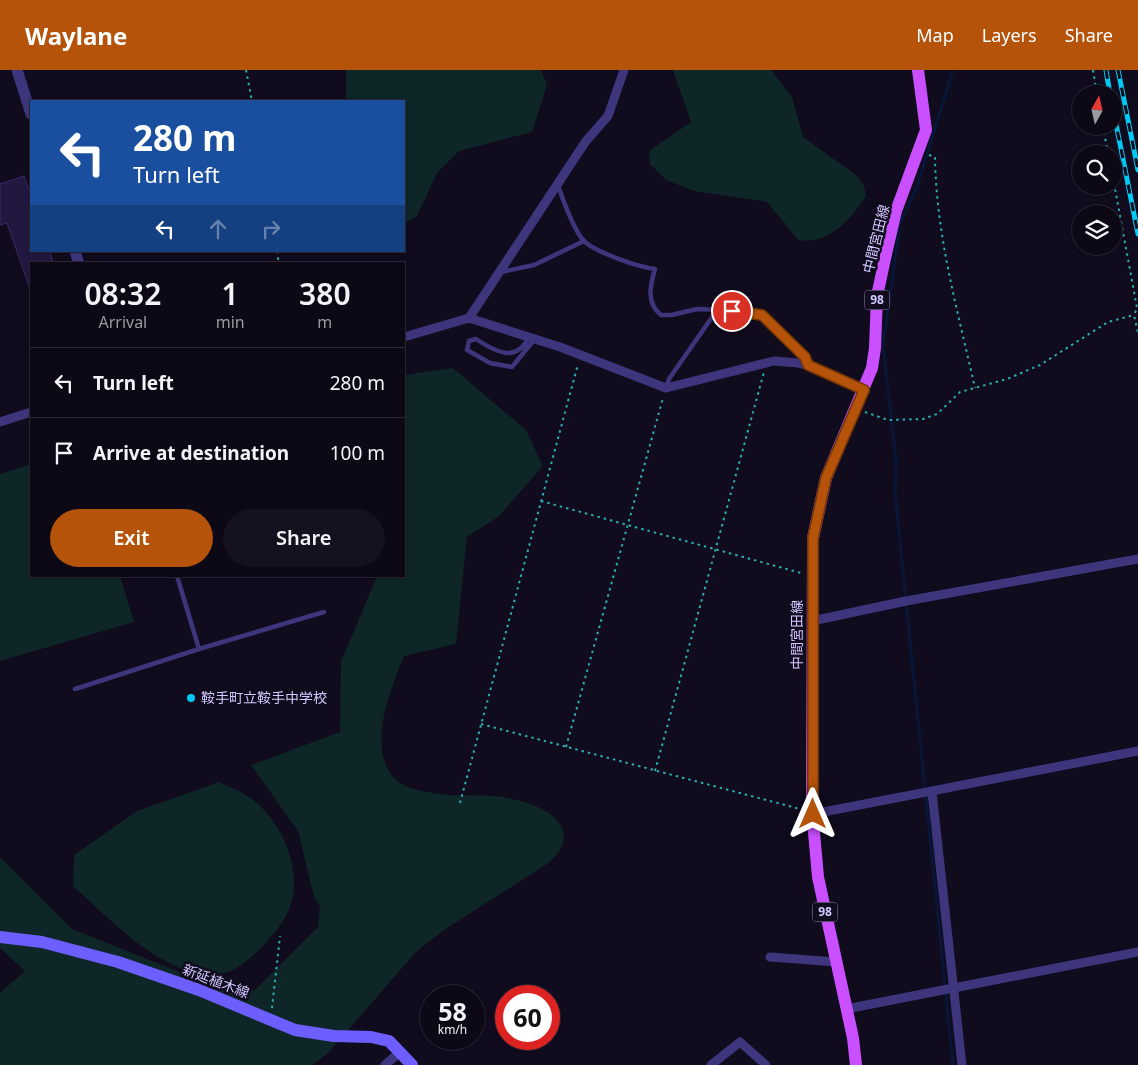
<!DOCTYPE html>
<meta charset="utf-8">
<style>
:root{--surface:#0c0816;--page:#15111f;--text:#f1f3f6;--muted:#9a9aa1;--line:#2c2935;--accent:#b45309}
body{margin:0;font-family:"Noto Sans","Noto Sans JP",sans-serif;background:var(--page);color:var(--text);height:100vh;display:flex;flex-direction:column;font-size:19px;white-space:nowrap}
*{box-sizing:border-box;margin:0}
p{font-size:16px;color:var(--muted)}
.icon{flex:none;width:28px;height:28px;fill:none;stroke:currentColor;stroke-width:2;stroke-linecap:round;stroke-linejoin:round}
.map{position:relative;flex:1;overflow:hidden}
.panel{position:absolute;left:30px;top:192px;width:375px;height:315px;display:flex;flex-direction:column;background:var(--surface);border-radius:0px;box-shadow:0 1px 4px #0004,0 0 0 1px var(--line)}
.panel>*{flex:none}
.guide{position:absolute;left:30px;top:30px;width:375px;height:152px;border-radius:0px;box-shadow:0 1px 4px #0004,0 0 0 1px var(--line);background:#1a4fa0;color:#fff;overflow:hidden}
.needle{width:32px;rotate:8deg}
.controls{position:absolute;left:1072px;top:15px;display:grid;gap:10px}
.controls a{display:grid;place-items:center;width:50px;height:50px;border-radius:50%;background:var(--surface);box-shadow:0 1px 4px #0004,0 0 0 1px var(--line);font-size:25px}
.speed{position:absolute;left:420px;top:915px;display:flex;gap:10px;font-size:25px;font-weight:700;text-align:center}
.speed>*{display:grid;place-content:center;width:65px;height:65px;border-radius:50%;background:var(--surface);box-shadow:0 1px 4px #0004,0 0 0 1px var(--line);line-height:1}
.speed small{font-size:12px;font-weight:400}
.speed .limit{border:8px solid #d22;background:#fff;color:#111}
.pin{position:absolute;display:grid;place-items:center;width:42px;height:42px;color:#fff;margin:-21px;border:2px solid #fff;border-radius:50%;box-shadow:0 1px 5px #0007}
.me{position:absolute;width:55px;margin:-28px;rotate:0deg;stroke-linejoin:round;filter:drop-shadow(0 0 4px #0008)}
.turn{display:flex;align-items:center;gap:18px;height:105px;padding:0 20px;font-size:22px}
.turn .icon{width:65px;height:65px;stroke-width:2.5}
.turn b{display:block;font-size:35px;line-height:42px}
.lanes{display:flex;align-items:center;height:48px;padding:0 20px;background:#0003;justify-content:center;gap:25px;direction:ltr}
.lanes .off{opacity:.35}
.eta{display:flex;justify-content:space-evenly;align-items:center;height:85px;text-align:center}
.eta b{font-size:30px;font-weight:600;line-height:35px}
.cta{display:flex;gap:10px;margin-top:auto;padding:10px 20px}
.cta a{flex:1;height:58px;border-radius:30px;background:var(--accent);color:#fff;font-size:20px;font-weight:600;line-height:58px;text-align:center}
.cta a+a{background:var(--page);color:var(--text)}
ul{padding:0;list-style:none}
li{display:flex;align-items:center;gap:15px;height:70px;padding:0 20px;border-top:1px solid var(--line)}
li div{flex:1}
li b{display:block;font-size:19px}
li em{font-style:normal}
header{display:flex;align-items:center;gap:30px;box-sizing:border-box;height:70px;padding:0 25px;background:var(--accent);color:#fff}
header strong{font-size:24px}
nav{display:flex;gap:28px;margin-inline-start:auto;font-size:18px}
.map>svg:first-child{display:block}
</style>
<header>
<strong>Waylane</strong>
<nav><a>Map</a><a>Layers</a><a>Share</a></nav>
</header>
<div class="map">
<svg width="1138" height="995" viewBox="0 0 1138 995">
<rect width="100%" height="100%" fill="#100b1d"/>
<!-- green -->
<g fill="#0e2627">
<path d="M346,0H541L547,15L532,62L459,81L437,103L417,146L404,154V31H346Z"/>
<path d="M673,0H771L792,27L803,67L856,105L864,116L866,126C851,150 828,175 798,170L767,132L694,121L666,110L650,94L649,81L691,52Z"/>
<path d="M453,298L526,360L543,396L499,446L467,467L456,574L404,586C391,619 367,674 393,707C402,718 420,721 434,723C454,727 475,724 495,726C520,729 579,743 560,780C558,785 551,790 547,794L444,860L416,882L328,983L313,995H0V923L25,901L0,878V787L72,859L202,911L242,922L255,920L318,857L320,836L314,827L298,761L251,695L340,662L341,592L377,506H404V305Z"/>
<path d="M31,394V506H120L134,552L0,591V404Z"/>
<path d="M219,712C229,717 243,722 252,729C284,754 306,805 287,844C281,856 271,867 262,877C250,889 232,905 214,905C161,905 110,849 73,816L74,785L137,741Z"/>
</g>
<g fill="none" stroke-linecap="round" stroke-linejoin="round">
<!-- stream -->
<path stroke="#081739" stroke-width="3" d="M953,0L917,117L900,153L883,275L896,390L895,423L953,995"/>
</g>
<!-- building -->
<path fill="#22173e" stroke="#3a296a" d="M24,106L31,126V181H49L54,194H31L30,219L7,153L0,155V114Z"/>
<g fill="none" stroke-linecap="round" stroke-linejoin="round">
<!-- path -->
<g stroke="#2caeaf" stroke-width="2" stroke-dasharray="2.5 4" stroke-linecap="butt">
<path d="M246,0L252,31"/>
<path d="M1093,0L1097,24"/>
<path d="M1103,56L1108,84"/>
<path d="M929,85L935,87C936,165 958,242 975,318"/>
<path d="M1114,113L1137,238L1134,245L1138,263"/>
<path d="M277,181L279,194"/>
<path d="M865,342L888,350L923,349L937,344L960,322L1007,309L1040,295L1108,252L1134,245"/>
<path d="M541,431L801,503"/>
<path d="M481,654L800,739"/>
<path d="M566,677L663,328"/>
<path d="M655,701L764,302"/>
<path d="M460,733L578,294"/>
<path d="M272,938L280,866"/>
</g>
<!-- service -->
<g stroke="#3d367d" stroke-width="4.5">
<path d="M558,115C562,128 575,163 585,172C598,183 638,197 655,199C650,216 646,233 661,245H672L697,239L746,241L762,245L805,287L808,295"/>
<path d="M501,202L534,195L584,171"/>
<path d="M529,267C516,294 494,281 476,269L469,271L467,280L490,293L512,297L534,270"/>
<path d="M666,318L669,309L717,240"/>
<path d="M177,506L199,579"/>
<path d="M75,619L199,579L324,542"/>
</g>
<!-- minor -->
<g stroke="#3d367d" stroke-width="9">
<path d="M469,248L586,71L608,46L624,0"/>
<path d="M404,267L469,248L560,277L666,318L774,291L798,293L816,298L864,319"/>
<path d="M0,352L31,342"/>
<path d="M812,551L906,531L1138,489"/>
<path d="M932,722L962,995"/>
<path d="M813,744L1138,681"/>
<path d="M770,887L836,892"/>
<path d="M846,939L1138,882"/>
<path d="M385,995L400,982"/>
<path d="M711,995L740,972L766,995"/>
</g>
<!-- tertiary -->
<g stroke="#3d367d" stroke-width="11">
<path d="M17,0L31,44"/>
<path d="M75,181L79,194"/>
</g>
<!-- secondary -->
<path stroke="#6d5fff" stroke-width="12" d="M0,867L42,872L118,892L199,920L295,960L334,966L371,967L389,971L412,995"/>
<!-- primary -->
<path stroke="#c94fff" stroke-width="12" d="M856,995L853,968L818,807L812,740L813,468L826,408L872,298L875,278L877,226L886,184L896,141L926,60L918,0"/>
<defs>
<g id="rail">
<path d="M1106,0L1110,24"/>
<path d="M1118,0L1138,100"/>
<path d="M1114,44L1138,164"/>
</g>
</defs>
<!-- rail casing -->
<use href="#rail" stroke="#00caf3" stroke-width="5"/>
<!-- rail -->
<use href="#rail" stroke="#100b1d" stroke-width="3" stroke-dasharray="9" stroke-linecap="butt"/>
</g>
<g fill="none" stroke-linecap="round" stroke-linejoin="round">
<defs>
<path id="route" d="M732,241L762,245L805,287L808,295L864,320L826,408L813,468V744"/>
</defs>
<!-- route casing -->
<use href="#route" stroke="#753606" stroke-width="12"/>
<!-- route -->
<use href="#route" stroke="#b45309" stroke-width="9"/>
</g>
<!-- markers -->
<circle fill="#00caf3" stroke="#100b1d" stroke-width="2" cx="191" cy="628" r="5"/>
<g text-anchor="middle" stroke-width="5" stroke-linejoin="round" paint-order="stroke">
<!-- shield labels -->
<g fill="#100b1d" stroke="#988fbb" stroke-width="1">
<rect x="864.5" y="220.5" width="25" height="19" rx="4"/>
<rect x="812.5" y="832.5" width="25" height="19" rx="4"/>
</g>
<g font-size="12" font-weight="bold" fill="#d2c8ff">
<text x="877" y="234">98</text>
<text x="825" y="846">98</text>
</g>
<!-- street labels -->
<g font-size="14" fill="#d2c8ff" stroke="#100b1d">
<text transform="translate(876 169) rotate(-76)" y="5">中間宮田線</text>
<text transform="translate(797 565) rotate(-90)" y="5">中間宮田線</text>
<text transform="translate(216 911) rotate(21)" y="5">新延植木線</text>
</g>
<!-- poi labels -->
<g font-size="14" fill="#d2c8ff" stroke="#100b1d" text-anchor="start">
<text x="201" y="633">鞍手町立鞍手中学校</text>
</g>
</g>
</svg>
<div class="controls">
<a><svg class="needle" viewBox="-14 -14 28 28"><path d="M0-13l5 13h-10z" fill="#e53935"/><path d="M0 13l5-13h-10z" fill="#9a9aa1"/></svg></a>
<a><svg class="icon" aria-label="search" viewBox="0 0 24 24"><circle cx="10" cy="10" r="6"/><path d="M15 15l6 6"/></svg></a>
<a><svg class="icon" aria-label="layers" viewBox="0 0 24 24"><path d="M12 4l9 5-9 5-9-5zM3 14l9 5 9-5"/></svg></a>
</div>
<div class="speed"><div>58<small>km/h</small></div><div class="limit">60</div></div>
<div class="pin" style="left:732px;top:241px;background:#d93025"><svg class="icon" aria-label="arrive" viewBox="0 0 24 24"><path d="M6 21V4h12l-3 4 3 4H6"/></svg></div>
<svg class="me" style="left:813px;top:744px" viewBox="-20 -20 40 40"><path d="M0-17L14 15 0 8-14 15z" fill="#b45309" stroke="#fff" stroke-width="4"/></svg>
<div class="guide">
<div class="turn"><svg class="icon" aria-label="left" viewBox="0 0 24 24"><path d="M17 20v-9H6M10 6l-5 5 5 5"/></svg><div><b>280 m</b>Turn left</div></div>
<div class="lanes"><svg class="icon" aria-label="left" viewBox="0 0 24 24"><path d="M17 20v-9H6M10 6l-5 5 5 5"/></svg><svg class="icon off" aria-label="ahead" viewBox="0 0 24 24"><path d="M12 20V5M6 11l6-6 6 6"/></svg><svg class="icon off" aria-label="right" viewBox="0 0 24 24"><path d="M7 20v-9h11M14 6l5 5-5 5"/></svg></div>
</div>
<section class="panel">
<div class="eta">
<div><b>08:32</b><p>Arrival</p></div>
<div><b>1</b><p>min</p></div>
<div><b>380</b><p>m</p></div>
</div>
<ul>
<li><svg class="icon" aria-label="left" viewBox="0 0 24 24"><path d="M17 20v-9H6M10 6l-5 5 5 5"/></svg><div><b>Turn left</b></div><em>280 m</em></li>
<li><svg class="icon" aria-label="arrive" viewBox="0 0 24 24"><path d="M6 21V4h12l-3 4 3 4H6"/></svg><div><b>Arrive at destination</b></div><em>100 m</em></li>
</ul>
<div class="cta"><a>Exit</a><a>Share</a></div>
</section>
</div>
